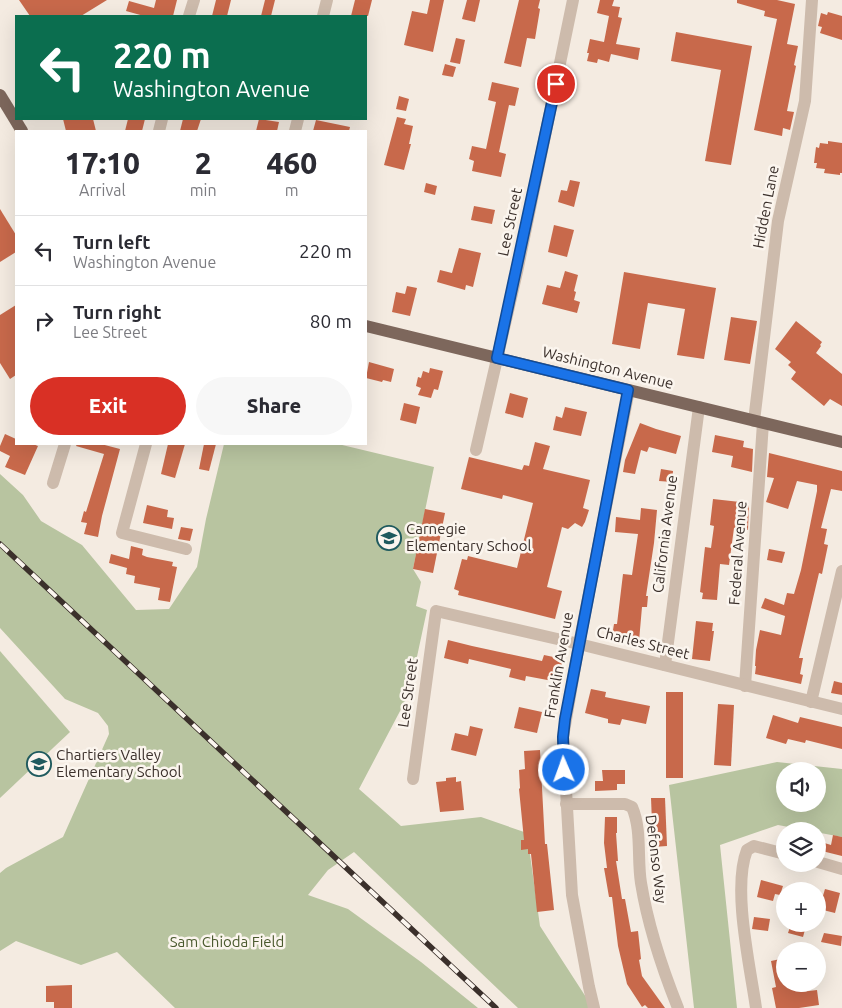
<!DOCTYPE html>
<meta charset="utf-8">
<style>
:root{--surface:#fff;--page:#f7f7f7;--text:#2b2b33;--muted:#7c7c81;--line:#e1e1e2;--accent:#d93025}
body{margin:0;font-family:Ubuntu,sans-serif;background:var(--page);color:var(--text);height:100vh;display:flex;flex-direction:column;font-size:19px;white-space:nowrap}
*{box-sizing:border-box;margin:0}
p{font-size:16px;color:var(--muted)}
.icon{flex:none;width:28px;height:28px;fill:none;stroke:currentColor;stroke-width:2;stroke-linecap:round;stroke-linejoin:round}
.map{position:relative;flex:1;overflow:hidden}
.sheet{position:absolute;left:15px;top:130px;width:352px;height:315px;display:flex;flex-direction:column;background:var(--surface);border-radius:0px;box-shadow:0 5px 20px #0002}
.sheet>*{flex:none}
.guide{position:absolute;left:15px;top:15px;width:352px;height:105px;border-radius:0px;box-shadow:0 5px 20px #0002;background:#0b6e4f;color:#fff;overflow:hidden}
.buttons{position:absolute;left:776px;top:762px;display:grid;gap:10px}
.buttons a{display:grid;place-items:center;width:50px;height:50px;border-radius:50%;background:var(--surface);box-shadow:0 5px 20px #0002;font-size:25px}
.pin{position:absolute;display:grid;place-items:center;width:42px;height:42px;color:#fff;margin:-21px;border:2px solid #fff;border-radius:50%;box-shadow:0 1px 5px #0007}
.me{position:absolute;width:55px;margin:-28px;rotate:358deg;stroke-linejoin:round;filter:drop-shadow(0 0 4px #0008)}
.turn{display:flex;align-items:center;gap:18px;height:105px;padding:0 15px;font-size:22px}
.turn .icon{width:65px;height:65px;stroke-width:2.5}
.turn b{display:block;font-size:35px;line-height:42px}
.eta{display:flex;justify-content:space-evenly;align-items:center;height:85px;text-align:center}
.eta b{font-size:30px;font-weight:800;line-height:35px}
.action{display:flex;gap:10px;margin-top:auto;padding:10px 15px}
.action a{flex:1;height:58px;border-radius:30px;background:var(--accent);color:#fff;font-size:20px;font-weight:800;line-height:58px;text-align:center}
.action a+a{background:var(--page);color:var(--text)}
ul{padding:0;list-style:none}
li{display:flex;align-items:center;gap:15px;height:70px;padding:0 15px;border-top:1px solid var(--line)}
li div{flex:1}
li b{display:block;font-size:19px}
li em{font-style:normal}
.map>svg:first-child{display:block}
</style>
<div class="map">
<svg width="842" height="1008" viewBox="0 0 842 1008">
<rect width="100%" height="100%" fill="#f4ebe1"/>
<!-- green -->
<g fill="#b8c4a0" fill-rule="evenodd">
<path d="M224,444H338L434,467L413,569L421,582L416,606L427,610L409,694L359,789L401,826L481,817L527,833L540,926L593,1008H518L354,852L328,870L308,895L348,909L421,962L478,1008H175L117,952L81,965L16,941L0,951V873L6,868L63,837L109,734L108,726L98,713L65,699L0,628V474L23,495L41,521L82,545L136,610L169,609L197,567L206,519Z"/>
<path d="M0,651L70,732L0,798Z"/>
<path d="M777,762L842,769V837L778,825L720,845L737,1008H694L669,785ZM785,771H818V804H785Z"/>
</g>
<!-- building -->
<g fill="#c8694b">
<path d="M19,0H107L81,16H30Z"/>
<path d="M156,0H177L173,16H144L126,11L129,1L154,8Z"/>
<path d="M216,0H231L227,16H212Z"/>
<path d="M265,0H275L271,16H261Z"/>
<path d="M355,0H372L368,16H351Z"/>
<path d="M430,0H444L433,52L404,45L412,11L427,14Z"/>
<path d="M467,0H480L475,22L462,19Z"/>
<path d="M519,0H540L538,8L540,9L535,39L527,38L521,67L504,63Z"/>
<path d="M600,0H614L612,6L620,7L618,17L622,18L616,44L640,48L638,60L611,54L609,62L598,59L597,63L587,61L589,53H587L590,39L604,42L609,16L597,13Z"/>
<path d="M737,0H777L795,4L787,44L798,46L794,65L796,66L787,111L794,112L790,130L783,128L782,136L754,130L777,19L764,16L765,11L737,3Z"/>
<path d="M828,12L842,16V40L820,33L822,27L818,26L821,13L827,15Z"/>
<path d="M676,32L752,46L731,165L705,161L721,70L671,61Z"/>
<path d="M456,38L465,40L460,64L450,62Z"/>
<path d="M445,64L456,67L453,77L442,75Z"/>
<path d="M492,82L519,88L515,106L509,105L499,152L506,154L501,177L472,171L474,161L469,159L472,146L486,149L496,102L488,100Z"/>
<path d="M399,96L409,99L406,111L396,109Z"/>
<path d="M397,117L406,119L404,124L413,126L409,144H411L404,170L384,165Z"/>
<path d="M63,119H93L96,131H66Z"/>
<path d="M128,119H145L142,131H125Z"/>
<path d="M183,119H201L197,131H180Z"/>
<path d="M259,119L279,122L277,131H256Z"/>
<path d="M316,120L350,127L349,131H313Z"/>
<path d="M828,141L842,143V173H840V175L824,173L825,169L816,168L817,163H814L816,147L819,148L820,143L828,144Z"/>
<path d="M570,180L580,182L574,207L558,202L561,190L567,191Z"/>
<path d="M426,183L437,186L435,195L424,192Z"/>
<path d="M474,206L495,210L492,224L471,220Z"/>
<path d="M0,209L16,235V252L0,262Z"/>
<path d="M554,225L574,230L567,257L548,252Z"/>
<path d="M459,248L481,253L473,287L466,285L465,290L437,282L440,270L452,273Z"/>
<path d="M565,271L578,275L574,291L576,292L574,300L580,302L577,313L542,304L547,285L560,288Z"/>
<path d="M624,272L716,288L704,359L677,355L685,309L648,303L640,349L612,344Z"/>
<path d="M407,286L417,288L410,316L392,312L396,292L405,294Z"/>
<path d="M16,305V375L10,379L0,363V315Z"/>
<path d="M731,317L757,321L750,364L724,360Z"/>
<path d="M796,321L822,342L820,345L821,346L816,353L842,374V406L830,399L824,406L791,379L796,372L788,365L791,362L775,349Z"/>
<path d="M369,362L394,369L391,382L383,380L382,382L366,378Z"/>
<path d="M430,368L443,371L438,390L434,389L431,398L418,395L421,388L416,386L418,377L421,378L423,371L429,373Z"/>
<path d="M510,393L528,398L523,418L505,413Z"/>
<path d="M404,403L420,407L416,424L400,420Z"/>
<path d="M565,407L587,412L581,436L553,430L556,416L562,418Z"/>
<path d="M640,423L656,429L681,436L676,454L649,447L647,452L641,450L635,474L623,472L625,460Z"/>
<path d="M5,434L16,439V444H33L38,446L25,475L5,467L10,456L0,451V446Z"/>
<path d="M715,435L744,441L743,447L753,449L752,472L731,467L733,456L712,452Z"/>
<path d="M535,442L550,446L543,469L590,480L583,508L589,510L585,522L582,527L575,523L568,529L562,527L547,587L562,591L555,619L458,595L459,591L454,589L462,559L467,560L468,556L517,568L533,503L503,495L502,499L461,489L469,457L522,470L524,465L529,466Z"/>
<path d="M77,444H101L120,449L102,516L98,537L84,534L87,523L81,522L84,511L86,512L104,454L76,446Z"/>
<path d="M168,444H185L175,478L161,474Z"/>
<path d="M204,444H216L209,471L199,469Z"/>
<path d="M769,453L842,471V491L831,489L821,528L827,529L824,544L828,545L822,574L819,573L799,658H803L800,674L803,675L801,684L755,674L756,666H755L756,650L760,630L781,635L785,616L761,608L765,598L784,605L787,593L794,594L801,570L817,491V485L797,481L788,509L766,502L774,478L767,477Z"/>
<path d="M661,469L673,471L672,482L659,481Z"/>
<path d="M713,499L749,503L748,530L734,528L729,565L720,564L717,600L702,599L703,593L700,592L705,547L711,548L714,526L710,525Z"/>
<path d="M147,505L168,510L167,517L174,518L172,529L143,523Z"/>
<path d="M641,508L657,510L654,543L646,596H648L647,607H642L639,641L612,636L614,624H617L623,574L632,575L638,534L615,532L616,517L640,520Z"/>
<path d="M425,509L445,513L433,573L413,569Z"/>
<path d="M181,527L193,529L190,541L178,539Z"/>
<path d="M131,546L143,549L142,555L147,557L173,562L172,566L177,567L170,602L158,600L160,588L134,583L135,576L126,574L127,568L109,563L111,554L129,559Z"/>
<path d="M769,549L785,552L782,563L767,560Z"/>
<path d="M696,621L713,623L712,631H714L710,661L692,659Z"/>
<path d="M448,640L472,646L542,661L544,655L563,659L558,682L526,676L525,681L509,677L511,669L469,659L468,664L444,658Z"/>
<path d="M834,681L842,683V695L831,693Z"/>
<path d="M591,689L606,692L605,697L650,706L646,724L622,719L620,725L608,723V719L585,713Z"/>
<rect x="666" y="692" width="17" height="86"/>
<path d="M718,704L734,705L731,766L714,765Z"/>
<path d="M519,707L542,712L537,733L514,728Z"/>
<path d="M773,715L798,723L800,717L842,727V749L806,740L805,743L788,739L786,744L766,738Z"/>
<path d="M470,726L483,729L476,756L451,750L455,733L468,736Z"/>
<path d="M540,750L545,844H547L554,910L537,912L531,854H528V849L521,850V840H524L519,789L520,788L519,770L525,769L524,751Z"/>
<path d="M602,770H625V784H617V790L595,791V781H603Z"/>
<path d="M456,777V782L461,781L464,810L440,812L436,782L446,781V778Z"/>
<path d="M651,798H665L667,846L653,847Z"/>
<path d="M605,817H617V833H616L618,861H616L622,899H625L631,932L638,931L641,959L639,960L642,976L665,1008H648L645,1005L642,1007L627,984L618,946L612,897H609L604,868H607L604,843Z"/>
<path d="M833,835L842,837V856L818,850V841L831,845Z"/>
<path d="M761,880L783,886L780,895L775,894L773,901L757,897Z"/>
<path d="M825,889L840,893L835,913L819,909Z"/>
<path d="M754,917L770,919L768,931L752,929Z"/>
<path d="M791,924L806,926L803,937L788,933Z"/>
<path d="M824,933L842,936L841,946L821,942Z"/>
<path d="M785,958V986L800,984L801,992L817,990L819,1005L799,1008H776L772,988L776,987L771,961Z"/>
<path d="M72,985V1008H54V1002H46V986Z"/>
</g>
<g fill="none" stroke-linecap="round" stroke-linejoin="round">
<!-- minor -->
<g stroke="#cdbbac" stroke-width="12">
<path d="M189,16L194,0"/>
<path d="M323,16L327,0"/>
<path d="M159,131L162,119"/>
<path d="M295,131L298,119"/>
<path d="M754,421L778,221L805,101L812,0"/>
<path d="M146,444L122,533L186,549"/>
<path d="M476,450L517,272L573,0"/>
<path d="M53,483L65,444"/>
<path d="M665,665L699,407"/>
<path d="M745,686L763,423"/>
<path d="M811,702L842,571"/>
<path d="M413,779L436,611L579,644L842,709"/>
<path d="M566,804H625L632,807C642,830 637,858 641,883C648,926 662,968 678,1008"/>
<path d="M818,862L842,869"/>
<path d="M594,1008L589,987L572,895L563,737L579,644L629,390"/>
<path d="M756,1008C750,966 732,888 747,850L754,846L785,854"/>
</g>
<!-- primary -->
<g stroke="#7d675c" stroke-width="12">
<path d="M0,95L22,131"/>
<path d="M366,326L842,442"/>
</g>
<defs>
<path id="rail" d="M0,544L496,1008"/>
</defs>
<!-- rail casing -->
<use href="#rail" stroke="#3b302b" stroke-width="5.5"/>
<!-- rail -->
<use href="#rail" stroke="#fbf5ee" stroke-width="4" stroke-dasharray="11" stroke-linecap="butt"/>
</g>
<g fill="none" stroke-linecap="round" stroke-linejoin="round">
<defs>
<path id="route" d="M556,84L497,358L628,390L565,719L563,737L564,770"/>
</defs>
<!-- route casing -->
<use href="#route" stroke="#114b97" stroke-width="12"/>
<!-- route -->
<use href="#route" stroke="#1a73e8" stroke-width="9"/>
</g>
<!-- icons -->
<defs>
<symbol id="school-ring" viewBox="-11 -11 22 22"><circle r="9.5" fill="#fbf5ee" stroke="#1f5a5e" stroke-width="1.5"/><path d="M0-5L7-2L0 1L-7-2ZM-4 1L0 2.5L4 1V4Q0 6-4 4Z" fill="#1f5a5e"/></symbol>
</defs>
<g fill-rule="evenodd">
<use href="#school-ring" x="375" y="524" width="28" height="28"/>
<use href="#school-ring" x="25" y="750" width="28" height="28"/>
</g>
<g text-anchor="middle" stroke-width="5" stroke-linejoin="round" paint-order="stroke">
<!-- street labels -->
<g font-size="15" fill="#3b302b" stroke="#fbf5ee">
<text transform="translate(766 207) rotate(-79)" y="5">Hidden Lane</text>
<text transform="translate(510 222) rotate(-78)" y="5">Lee Street</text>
<text transform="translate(608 368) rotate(14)" y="5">Washington Avenue</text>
<text transform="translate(665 534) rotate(-83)" y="5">California Avenue</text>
<text transform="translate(738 553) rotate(-86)" y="5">Federal Avenue</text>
<text transform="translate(643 643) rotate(14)" y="5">Charles Street</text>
<text transform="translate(559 665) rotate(-80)" y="5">Franklin Avenue</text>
<text transform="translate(408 693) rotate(-82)" y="5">Lee Street</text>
<text transform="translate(656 859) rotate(83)" y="5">Defonso Way</text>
</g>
<!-- poi labels -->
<g font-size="15" fill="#3b302b" stroke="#fbf5ee" text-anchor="start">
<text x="406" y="534">Carnegie<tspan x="406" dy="17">Elementary School</tspan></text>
<text x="56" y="760">Chartiers Valley<tspan x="56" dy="17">Elementary School</tspan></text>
</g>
<!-- park labels -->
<g font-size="15" fill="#4a5a2e" stroke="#fbf5ee">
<text x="227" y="947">Sam Chioda Field</text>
</g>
</g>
</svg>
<div class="buttons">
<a><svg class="icon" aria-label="sound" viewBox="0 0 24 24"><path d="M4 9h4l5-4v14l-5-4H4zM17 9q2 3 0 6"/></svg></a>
<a><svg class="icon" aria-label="layers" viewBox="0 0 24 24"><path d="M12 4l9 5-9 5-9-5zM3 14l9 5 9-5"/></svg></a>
<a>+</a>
<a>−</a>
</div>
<div class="pin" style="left:556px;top:84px;background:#d93025"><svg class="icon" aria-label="arrive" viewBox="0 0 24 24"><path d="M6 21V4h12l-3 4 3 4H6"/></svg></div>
<svg class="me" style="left:564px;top:770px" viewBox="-20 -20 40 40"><circle r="17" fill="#1a73e8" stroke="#fff" stroke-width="3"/><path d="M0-11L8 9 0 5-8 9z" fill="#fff"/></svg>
<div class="guide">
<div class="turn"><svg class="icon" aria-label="left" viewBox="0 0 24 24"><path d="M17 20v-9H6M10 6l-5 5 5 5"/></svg><div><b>220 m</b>Washington Avenue</div></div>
</div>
<section class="sheet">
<div class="eta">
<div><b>17:10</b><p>Arrival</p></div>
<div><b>2</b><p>min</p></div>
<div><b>460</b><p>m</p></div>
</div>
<ul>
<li><svg class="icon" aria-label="left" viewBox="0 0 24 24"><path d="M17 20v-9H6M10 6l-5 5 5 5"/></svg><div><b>Turn left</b><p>Washington Avenue</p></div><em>220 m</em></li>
<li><svg class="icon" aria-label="right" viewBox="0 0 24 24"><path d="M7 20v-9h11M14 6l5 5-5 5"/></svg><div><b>Turn right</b><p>Lee Street</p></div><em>80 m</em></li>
</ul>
<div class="action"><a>Exit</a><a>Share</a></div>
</section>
</div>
